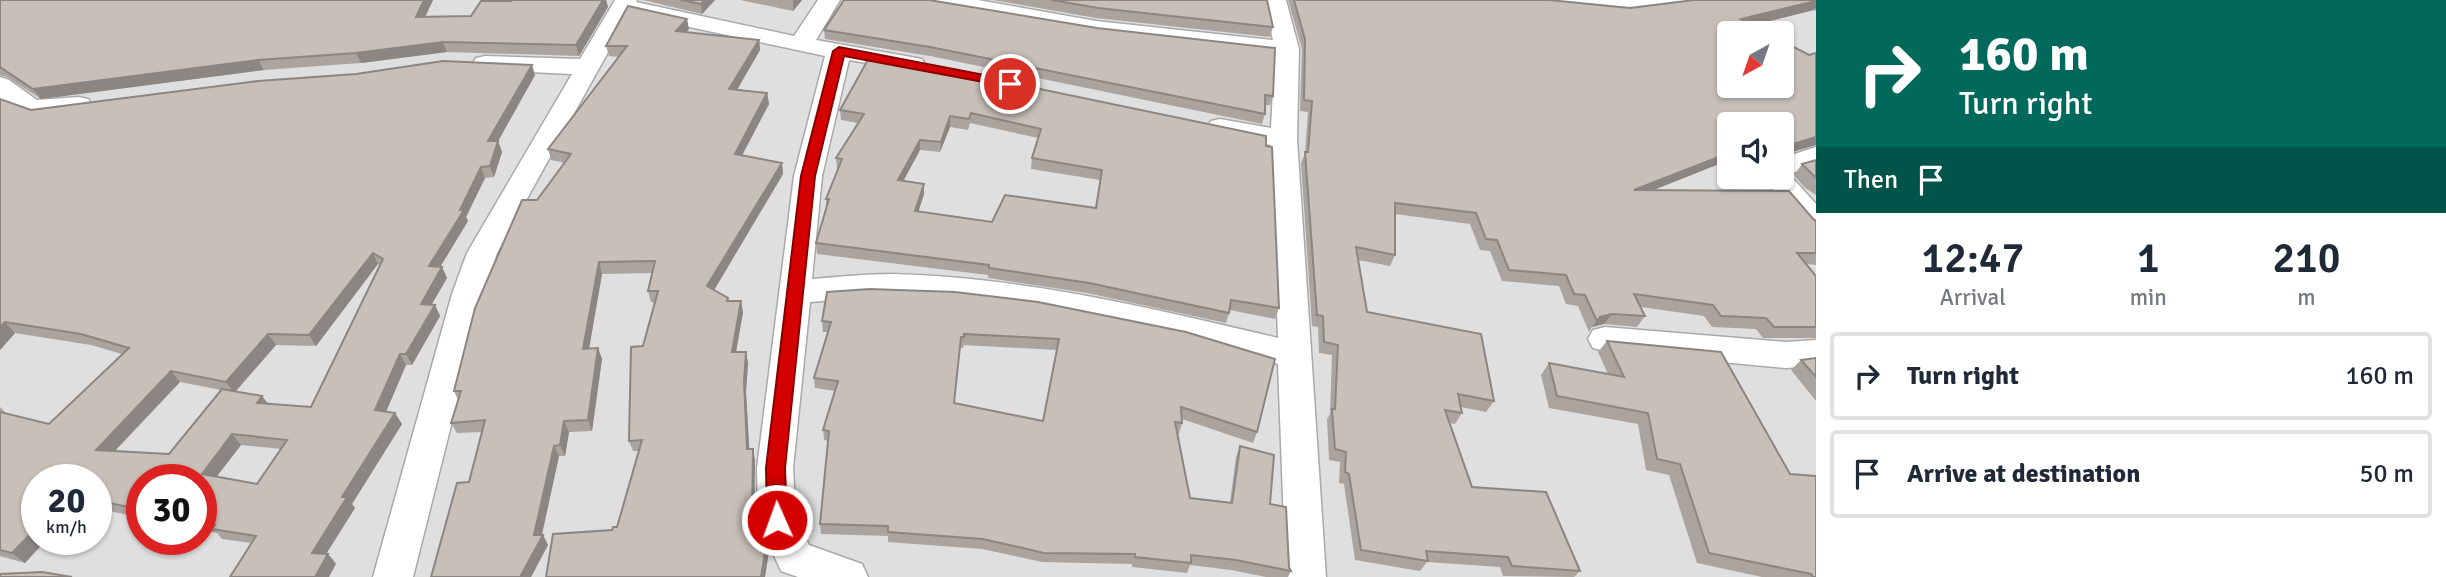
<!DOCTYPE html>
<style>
:root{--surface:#fff;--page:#f2f2f3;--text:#1f2937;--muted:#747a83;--line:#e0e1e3}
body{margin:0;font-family:Signika,sans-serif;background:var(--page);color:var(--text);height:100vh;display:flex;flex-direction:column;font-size:26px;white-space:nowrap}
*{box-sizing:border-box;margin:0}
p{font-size:23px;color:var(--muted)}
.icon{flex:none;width:38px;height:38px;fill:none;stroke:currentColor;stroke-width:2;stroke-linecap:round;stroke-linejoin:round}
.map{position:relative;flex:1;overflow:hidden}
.panel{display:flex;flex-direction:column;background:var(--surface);width:630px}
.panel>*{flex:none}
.banner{background:#00695c;color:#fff;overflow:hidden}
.needle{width:46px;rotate:220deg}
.fabs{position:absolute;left:1717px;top:21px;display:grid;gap:14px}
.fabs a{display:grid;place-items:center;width:77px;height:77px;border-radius:7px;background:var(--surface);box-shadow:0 2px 5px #0004;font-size:35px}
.speed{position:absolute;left:21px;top:464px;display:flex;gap:14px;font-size:35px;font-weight:700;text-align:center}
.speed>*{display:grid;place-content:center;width:91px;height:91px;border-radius:50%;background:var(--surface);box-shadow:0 2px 5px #0004;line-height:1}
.speed small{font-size:18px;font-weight:400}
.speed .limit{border:10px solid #d22;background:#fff;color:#111}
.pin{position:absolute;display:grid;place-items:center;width:60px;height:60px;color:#fff;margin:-30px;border:4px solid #fff;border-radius:50%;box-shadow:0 2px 7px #0007}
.me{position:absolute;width:77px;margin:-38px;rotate:358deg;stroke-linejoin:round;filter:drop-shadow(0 0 5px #0008)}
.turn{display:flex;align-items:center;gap:24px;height:147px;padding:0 28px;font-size:32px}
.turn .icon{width:91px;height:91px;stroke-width:2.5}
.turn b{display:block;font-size:49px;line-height:60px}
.then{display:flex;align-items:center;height:66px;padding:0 28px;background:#0003;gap:14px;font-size:26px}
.eta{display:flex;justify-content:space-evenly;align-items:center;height:119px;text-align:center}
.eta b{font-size:42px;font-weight:600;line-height:49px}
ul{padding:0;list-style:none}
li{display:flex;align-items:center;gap:21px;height:88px;margin:0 14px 10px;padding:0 14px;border:4px solid var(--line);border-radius:7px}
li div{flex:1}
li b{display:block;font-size:26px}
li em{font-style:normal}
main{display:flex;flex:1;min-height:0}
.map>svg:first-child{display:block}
</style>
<main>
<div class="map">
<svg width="1816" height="577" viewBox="0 0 1816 577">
<rect width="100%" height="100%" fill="#f2efe9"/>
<!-- residential -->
<path fill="#e0dfdf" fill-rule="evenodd" d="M0,0H1816V577H0ZM1729,33H1782V86H1729ZM1729,124H1782V177H1729ZM37,480H96V539H37ZM142,480H201V539H142Z"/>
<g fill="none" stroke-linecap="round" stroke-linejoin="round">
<defs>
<g id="minor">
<path d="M615,0H637L636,2L794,36L818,0H840L816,40L922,59L925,64L922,69L913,71L849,60L822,176L812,279C839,277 865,274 892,274C1022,277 1152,308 1278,338L1271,145L1211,133L1207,127L1211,121L1220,119L1271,128L1275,55L1096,35L940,7L932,5L929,0H978L1096,21L1273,40L1264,0H1286L1299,49L1297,139L1326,577H1286L1278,364C1153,332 1020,298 890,297C863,297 836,300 810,302L793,468L796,519L809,545L862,564L868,577H798L781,571L758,520L757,468L794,176L825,56L629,14L497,253L484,294L413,577H373L452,294L467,253L572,74L485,70L476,68L473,63L476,58L485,56L580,59Z"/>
<path d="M1527,0H1703L1700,5L1692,7L1624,16L1538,7L1530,5Z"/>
<path d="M0,77L9,80L37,100L79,97L88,99L92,105L88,111C57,118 26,120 0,99Z"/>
<path d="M1816,147V165L1789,174L1816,204V232L1806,229L1762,177H1782V158Z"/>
<path d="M1605,327L1786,342L1816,340V366L1786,368L1605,351L1593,348L1588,339L1593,330Z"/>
</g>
</defs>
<!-- minor casing -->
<use href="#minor" stroke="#a9a9a9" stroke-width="3"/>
<!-- minor -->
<use href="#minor" fill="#fff" fill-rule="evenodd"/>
</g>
<!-- wall -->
<g fill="#aba49e" fill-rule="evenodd">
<path d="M0,0H433L425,17L471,16L511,1L512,0H606L608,7L579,56L447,52L361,63L264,70L41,99L7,77L0,75Z"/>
<path d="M643,0H715L702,14Z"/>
<path d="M740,0H802L793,11Z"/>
<path d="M993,0H1267L1273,27L1270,37L1096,18Z"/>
<path d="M1288,0H1549L1630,8L1816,0V11L1814,10L1752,25L1809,55L1816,53V145L1789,153L1788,160L1782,168V124H1729V160L1653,190L1816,220V265L1807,264L1816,276V338H1763L1756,329L1712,327L1704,316L1641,307L1645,316L1637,327L1604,324L1592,327L1589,332L1578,306L1566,304L1559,286L1502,281L1490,251L1480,250L1470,224L1395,214V255L1390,266L1358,260L1367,312L1494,401L1486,412L1461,407L1462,413L1455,424L1449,423L1472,487L1580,571L1574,577L1503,576L1500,567L1427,562L1420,571L1355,560L1344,484L1339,483L1340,462L1329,460L1327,419L1330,414L1332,355L1319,353L1318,327L1312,326L1301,163L1305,153L1308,112L1300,111L1302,49Z"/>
<path d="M689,29L687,32L759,40L760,50L737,90L767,93L769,104L742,155L782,163L783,174L714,290L728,298V301L743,312L736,352H746L748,363L746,392L749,449L755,460L754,520L767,540L769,551L765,577H546L617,527L639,451H633L629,441L643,346L655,303L651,302L648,291L653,273L602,274L589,349L598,348L602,359L592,431L569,432L565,456H559L542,535H543L548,545L531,577H431L469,482L482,432L457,433L451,423L458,400L454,391L537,200L565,163L551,160L548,149L619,57L609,56L606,46Z"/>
<path d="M824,30L1273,96L1270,105H1265V114L1262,124L930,56L825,39Z"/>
<path d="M870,56L1266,136L1279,308L1275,319L1230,310L1226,323L1087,293L988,278V275L817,254L816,243L826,207V199L838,169L837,168L836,158L858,123L841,120L840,110ZM970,123L1038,138L1032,158L1031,169L1100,180L1096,208L992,222L918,212L924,194V184L903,181L920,150L940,152L950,127L968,130Z"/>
<path d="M535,75L498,141L502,152L494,177L485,178L466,217L468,221L440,267H442L447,278L432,304L435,305L440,316L412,365H406L386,412L402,424L352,504L355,508L326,554H328L336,564L251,543L222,539L217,533L201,530V480H142V518L96,508V480H37V539H47L25,563L0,556V407L7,414L49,424L122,354L91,345L15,333L0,350V99L31,110ZM378,264L380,265L311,407L268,404L236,391L276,345L316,346ZM180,382L221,390L169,454L115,451ZM241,445L281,449L257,484L217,476Z"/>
<path d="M1816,160V195L1804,187L1794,175L1802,164Z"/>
<path d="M1038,302L1257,432L1253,443L1182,419V423L1179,434L1177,433L1190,498L1230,502L1236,457L1240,446L1270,504L1289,567L1291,571L1288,577H1266L1231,570L1190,565L1187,573L1132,567V564L1042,562L982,549L888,542V536L821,534L820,524L828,441L824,440L823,430L835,391L815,388L814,378L828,332H823L822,321ZM964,345L1057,350L1043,421L954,403L960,348H963Z"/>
<path d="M1607,341L1816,577H1762L1697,563L1669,475L1646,470L1638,424L1549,408L1541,375L1549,363L1608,374L1598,352Z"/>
<path d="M1816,358V401L1791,370L1801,360Z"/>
</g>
<!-- shaded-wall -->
<g fill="#8b8681">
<path d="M424,0H433L420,28L416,17Z"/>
<path d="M603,0H606L608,7L579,56L576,45Z"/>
<path d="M705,0H715L702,14L701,4Z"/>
<path d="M794,0H802L793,11V1Z"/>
<path d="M1816,1V8L1814,10L1734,30L1741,19Z"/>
<path d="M687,19L689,29L678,41L676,31Z"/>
<path d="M759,40L760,50L731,100L729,89Z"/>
<path d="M443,42L447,52L361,63L356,53Z"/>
<path d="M258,60L264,70L41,99L33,89Z"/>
<path d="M532,65L535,75L492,152L488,141Z"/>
<path d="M767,93L769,104L737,165L735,154Z"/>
<path d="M950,116V127L940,152L941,142Z"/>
<path d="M1816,137V145L1782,155L1790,145Z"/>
<path d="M920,140V150L898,191V180Z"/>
<path d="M498,141L502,152L494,177L490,166Z"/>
<path d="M1729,153V160L1626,201L1634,190Z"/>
<path d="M782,163L783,174L710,297L707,286Z"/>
<path d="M481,167L485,178L466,217L468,221L434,277L429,266L460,210Z"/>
<path d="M924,184V194L915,222V211Z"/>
<path d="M373,253L378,264L316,346L309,335Z"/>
<path d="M599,262L602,274L587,360L583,349Z"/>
<path d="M442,267L447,278L426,314L421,304Z"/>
<path d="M741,301L743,312L734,363L732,352Z"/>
<path d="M435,305L440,316L412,365L406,354Z"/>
<path d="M1612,314L1604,324L1592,327L1600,317Z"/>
<path d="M5,322L15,333L0,350V327Z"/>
<path d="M268,334L276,345L234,393L226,382Z"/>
<path d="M598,348L602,359L592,431L588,420Z"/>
<path d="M746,352L748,363L746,392L750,460L747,449L744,381Z"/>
<path d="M400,354L406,365L382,421L375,410Z"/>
<path d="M171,371L180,382L106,460L96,450Z"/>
<path d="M262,396L270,406L257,403Z"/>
<path d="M395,413L402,424L352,504L355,508L321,562L312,553L342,497Z"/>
<path d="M564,421L569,432L565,456L560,445Z"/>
<path d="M232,434L241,445L211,484L202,474Z"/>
<path d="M554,446L559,456L541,538L543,535L548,545L531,577H520L534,535Z"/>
<path d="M753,449L755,460L754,531L752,520Z"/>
<path d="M37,527V539H47L25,563L12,553Z"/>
<path d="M767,540L769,551L765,577H761Z"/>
<path d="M328,554L336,564L329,577H315Z"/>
</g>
<!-- building -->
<g fill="#c7bfb8" stroke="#8b8681" stroke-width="2" fill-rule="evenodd">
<path d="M0,0H424L416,17L471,16L481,1H511L512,0H603L576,45L443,42L356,53L258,60L33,89L0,67Z"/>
<path d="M681,0H705L701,4Z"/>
<path d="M844,0H929L1097,28L1275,48L1273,96L1265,95V114L930,47L824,30Z"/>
<path d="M1052,0H1267L1273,27L1098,8Z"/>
<path d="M1294,0H1549L1630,8L1694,0H1816V1L1741,19L1767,33H1729V86H1782V41L1809,55L1816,53V137L1790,145L1788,160L1782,156V124H1729V153L1634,190L1789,191L1814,220H1816V253H1797L1816,276V327H1774L1766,318L1721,316L1713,305L1634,294L1645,316L1612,314L1600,317L1597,321L1585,295L1574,294L1566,275L1509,270L1497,240L1486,239L1476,213L1395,203V255L1356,247L1367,312L1481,334L1494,401L1458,394L1462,413L1445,410L1472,487L1546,492L1580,571L1512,566L1508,557L1426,551L1428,561L1361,550L1349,474L1345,472L1346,452L1335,449L1332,409H1335L1338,345L1324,342L1323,316L1317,315L1305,152H1308L1312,101L1304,100L1305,39Z"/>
<path d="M628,6L687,19L676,31L759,40L729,89L767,93L735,154L782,163L707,286L728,298L727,301H741L732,352H746L744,381L747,449H753L752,520H758L767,540L761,577H546L553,534L612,530L613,527H617L642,440L629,441L631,347L643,346L658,291H648L655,261L599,262L583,349L598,348L588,420L564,421L560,445L554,446L534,535H543L520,577H431L457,483L469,482L485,420L451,423L461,391H454L475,308L522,200H537L571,154L548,149L627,46H606Z"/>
<path d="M870,56L929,66L1266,136V146L1272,147L1279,308L1231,300L1229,313L1089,283L989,268V265L816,243L829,199H826L842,159L836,158L864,114L840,110ZM971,113L1041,129L1032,158L1102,170L1096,208L1005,195L992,222L915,211L924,184L898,180L920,140L941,142L950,116L969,119Z"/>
<path d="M443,61L532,65L488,141H498L490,166L481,167L460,210H464L429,266L442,267L421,304L435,305L406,354H400L375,410L395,413L342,497H347L312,553L328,554L315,577H230L256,536L212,529L215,525L201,522V480H142V510L96,500V480H37V527L12,553L0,550V412L49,424L129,348L81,334L5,322L0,327V99L31,110L258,81L356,74ZM373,253L383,259L311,407L257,403L262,396L222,389L169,454L96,450L171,371L226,382L268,334L309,335ZM232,434L287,440L257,484L202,474Z"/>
<path d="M1816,160V178L1802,164Z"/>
<path d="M870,289L955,292L1038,302L1186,332L1275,359L1257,432L1181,407L1182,423L1175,422L1190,498L1232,503L1240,446L1274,455L1270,504L1286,507L1289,567L1291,571L1236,560L1191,555V563L1135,557V554L1044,553L983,539L888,532V526L820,524L829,431L823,430L838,381L814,378L831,322L822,321L827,292ZM964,334L1059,339L1043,421L954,403L961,337H964Z"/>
<path d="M1607,341L1721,352L1790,474L1816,476V577H1813L1811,574L1709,553L1680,464L1657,459L1648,413L1557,396L1549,363L1624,377Z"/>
<path d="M1816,358V377L1801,360Z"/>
<path d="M42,572L72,577H0V574Z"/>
</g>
<!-- route -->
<path fill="#d40000" stroke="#8a0000" stroke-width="2" d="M839,47L1010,80L1016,84L1010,87L844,56L815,176L785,468L787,520L784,526L777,529L770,526L767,520L766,468L801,176L833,51Z"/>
</svg>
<div class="fabs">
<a><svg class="needle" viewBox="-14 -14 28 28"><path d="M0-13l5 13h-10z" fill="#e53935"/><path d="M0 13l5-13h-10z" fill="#747a83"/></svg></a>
<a><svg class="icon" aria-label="sound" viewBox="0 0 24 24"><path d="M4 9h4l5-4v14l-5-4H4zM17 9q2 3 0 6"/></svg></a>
</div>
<div class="speed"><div>20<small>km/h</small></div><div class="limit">30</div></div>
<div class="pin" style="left:1010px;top:84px;background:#d93025"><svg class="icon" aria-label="arrive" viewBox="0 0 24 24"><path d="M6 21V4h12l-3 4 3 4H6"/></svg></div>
<svg class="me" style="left:777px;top:520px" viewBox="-20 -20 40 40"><circle r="17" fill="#d40000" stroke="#fff" stroke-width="3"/><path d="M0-11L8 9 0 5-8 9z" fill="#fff"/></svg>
</div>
<section class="panel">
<div class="banner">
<div class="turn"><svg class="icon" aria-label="right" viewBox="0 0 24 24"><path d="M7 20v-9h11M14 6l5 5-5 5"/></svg><div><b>160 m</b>Turn right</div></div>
<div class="then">Then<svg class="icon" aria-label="arrive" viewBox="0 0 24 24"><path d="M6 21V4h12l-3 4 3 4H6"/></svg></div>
</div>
<div class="eta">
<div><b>12:47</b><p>Arrival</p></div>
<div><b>1</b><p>min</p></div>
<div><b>210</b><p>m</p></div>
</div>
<ul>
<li><svg class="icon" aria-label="right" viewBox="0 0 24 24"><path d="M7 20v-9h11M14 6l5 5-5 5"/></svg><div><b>Turn right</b></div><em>160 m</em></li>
<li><svg class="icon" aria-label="arrive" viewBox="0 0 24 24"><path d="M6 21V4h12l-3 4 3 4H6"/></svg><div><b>Arrive at destination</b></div><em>50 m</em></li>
</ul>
</section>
</main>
